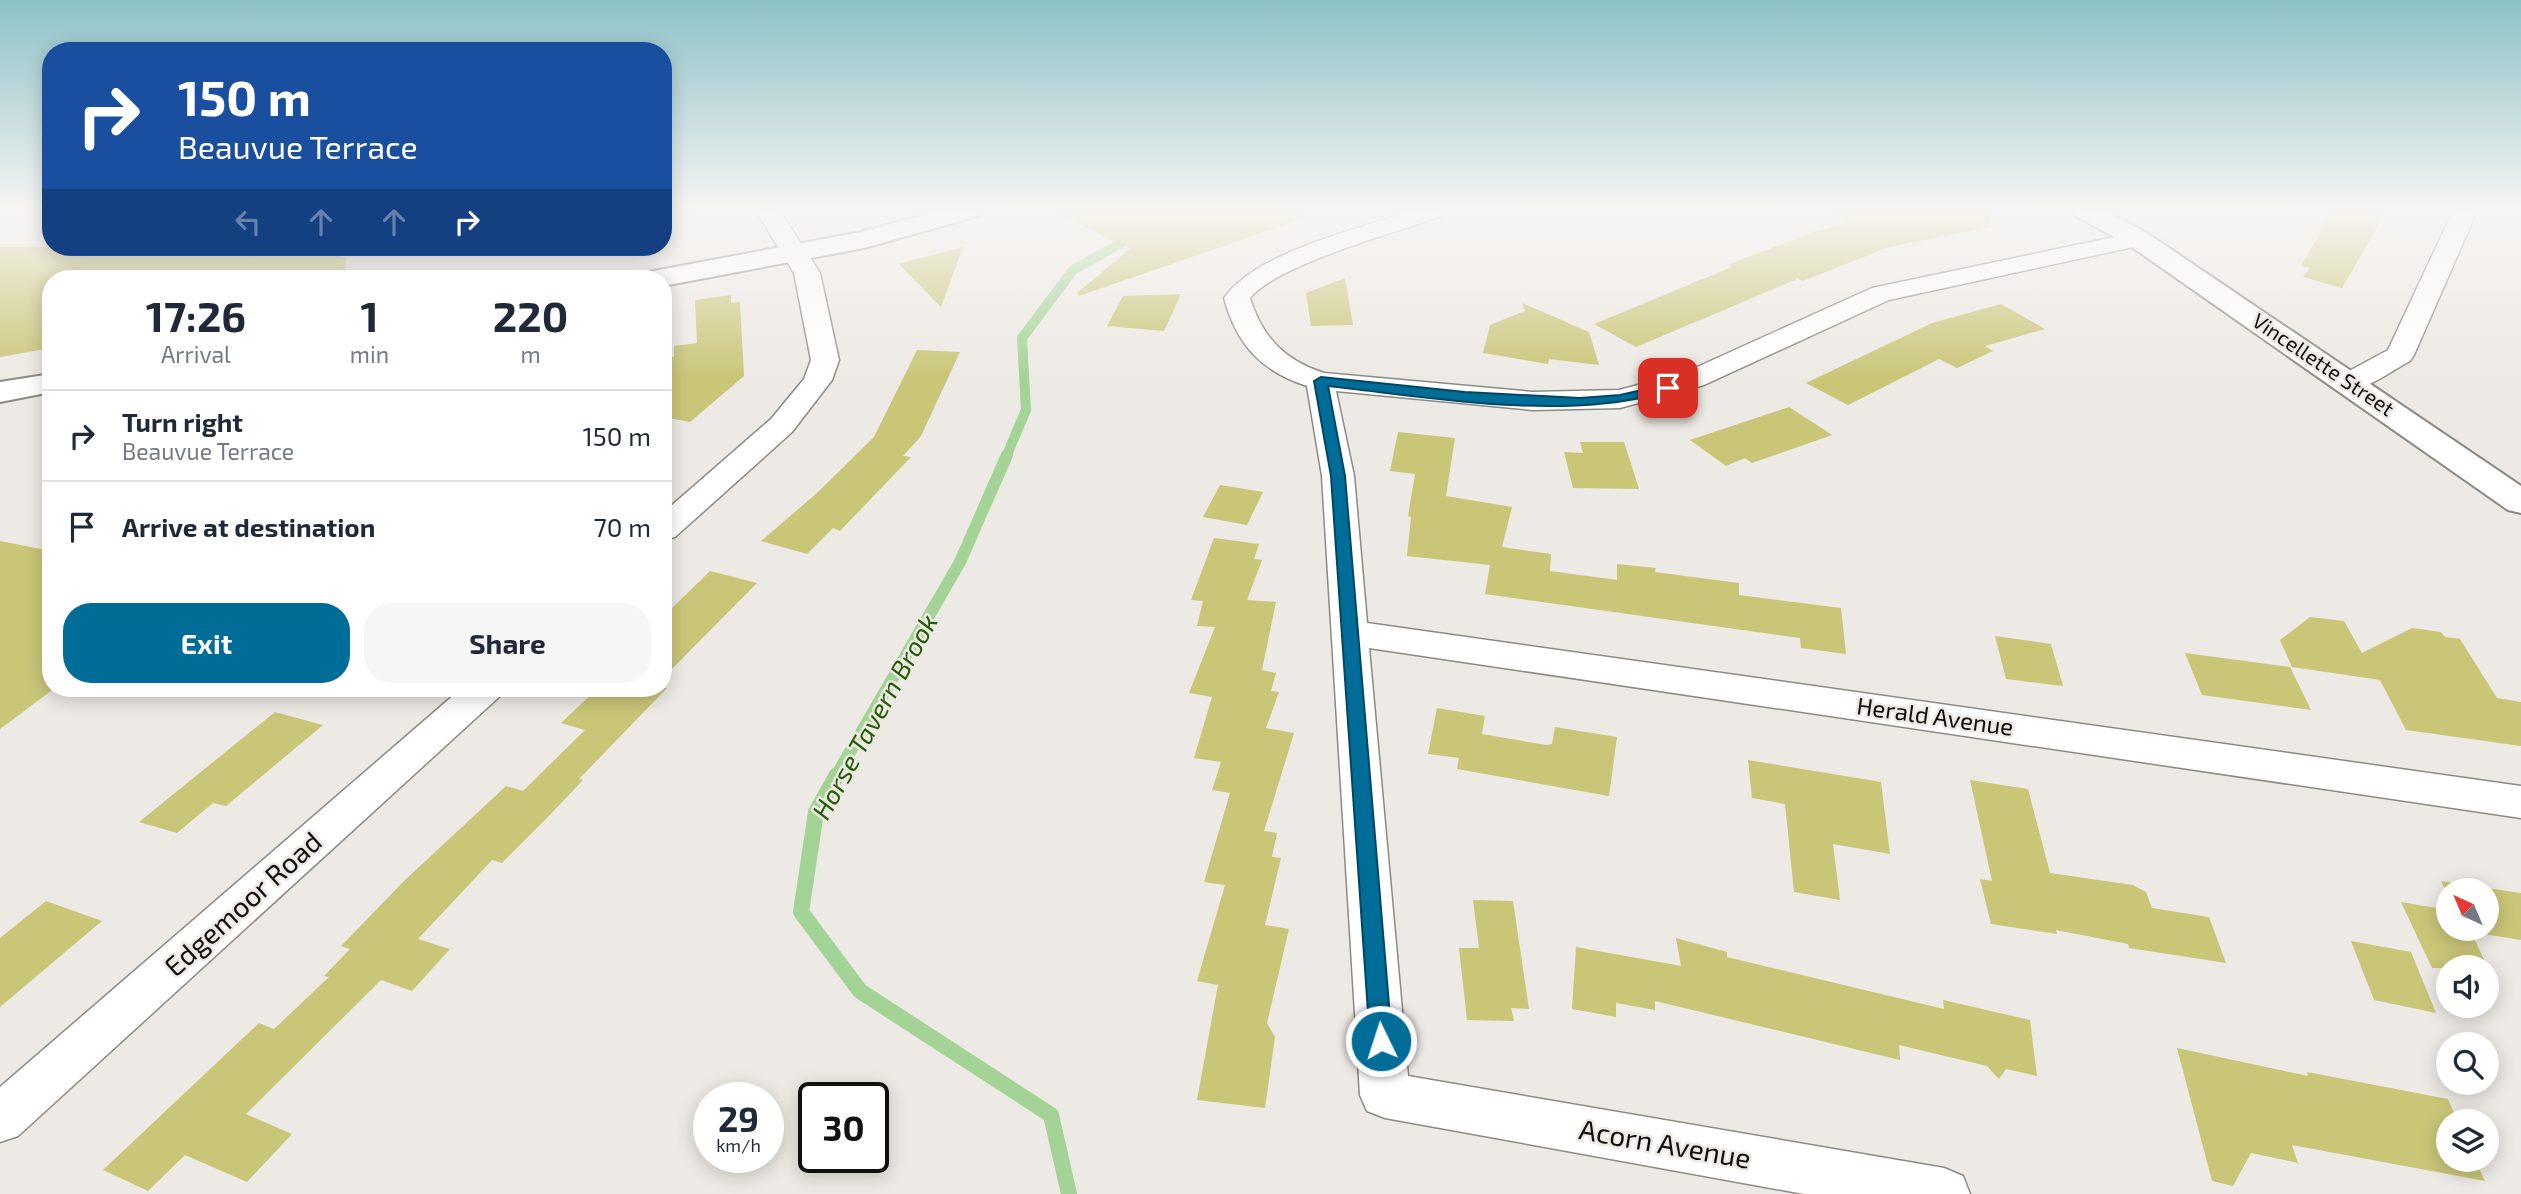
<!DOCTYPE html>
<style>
:root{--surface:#fff;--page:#f6f6f7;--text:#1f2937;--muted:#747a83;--line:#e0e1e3;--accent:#006d99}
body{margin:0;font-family:"Exo 2",sans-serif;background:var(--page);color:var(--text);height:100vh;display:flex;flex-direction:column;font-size:26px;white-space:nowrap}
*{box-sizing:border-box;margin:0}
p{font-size:23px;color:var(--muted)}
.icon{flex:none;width:38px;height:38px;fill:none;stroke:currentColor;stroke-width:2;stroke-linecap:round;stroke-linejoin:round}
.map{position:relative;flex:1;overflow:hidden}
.sheet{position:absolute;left:42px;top:270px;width:630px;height:427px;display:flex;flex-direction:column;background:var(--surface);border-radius:28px;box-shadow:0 4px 18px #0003}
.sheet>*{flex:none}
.guide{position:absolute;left:42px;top:42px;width:630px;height:214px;border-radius:28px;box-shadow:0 4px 18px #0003;background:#1a4fa0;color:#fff;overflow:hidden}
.needle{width:46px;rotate:316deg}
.controls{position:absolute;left:2436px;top:878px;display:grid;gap:14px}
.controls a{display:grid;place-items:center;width:63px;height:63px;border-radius:50%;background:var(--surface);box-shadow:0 4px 18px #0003;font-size:35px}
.speed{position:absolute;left:693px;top:1082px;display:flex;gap:14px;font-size:35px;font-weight:700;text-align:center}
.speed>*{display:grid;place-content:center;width:91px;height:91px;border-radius:50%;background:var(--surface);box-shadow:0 4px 18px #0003;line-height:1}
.speed small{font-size:18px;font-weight:400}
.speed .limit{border:4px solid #111;border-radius:10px;background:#fff;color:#111}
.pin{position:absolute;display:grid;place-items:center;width:60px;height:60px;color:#fff;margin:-30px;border-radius:14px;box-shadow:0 4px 10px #0006}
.me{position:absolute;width:77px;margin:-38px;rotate:356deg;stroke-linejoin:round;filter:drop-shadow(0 0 5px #0008)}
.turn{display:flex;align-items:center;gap:24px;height:147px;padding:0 21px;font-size:32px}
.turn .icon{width:91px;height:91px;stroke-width:2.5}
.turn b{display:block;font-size:49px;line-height:60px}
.lanes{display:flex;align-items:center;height:66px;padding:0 21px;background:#0003;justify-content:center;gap:35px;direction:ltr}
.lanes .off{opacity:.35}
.eta{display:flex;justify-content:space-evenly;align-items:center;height:119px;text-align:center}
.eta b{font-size:42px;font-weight:700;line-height:49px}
.primary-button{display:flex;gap:14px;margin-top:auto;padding:14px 21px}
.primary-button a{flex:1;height:80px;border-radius:28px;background:var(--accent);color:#fff;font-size:28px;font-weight:700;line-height:80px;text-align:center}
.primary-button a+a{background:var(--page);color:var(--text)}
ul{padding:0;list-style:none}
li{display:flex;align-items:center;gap:21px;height:91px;padding:0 21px;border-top:2px solid var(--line)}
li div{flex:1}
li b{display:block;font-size:26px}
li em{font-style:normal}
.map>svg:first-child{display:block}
</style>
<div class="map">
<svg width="2521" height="1194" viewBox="0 0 2521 1194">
<rect width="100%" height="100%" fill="#ede9e4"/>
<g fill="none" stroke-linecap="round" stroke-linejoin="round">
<!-- stream-far2 -->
<path stroke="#a4d495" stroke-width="10" d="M1006,457L1026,410L1022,338L1073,270L1132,237"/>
<!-- stream-far1 -->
<path stroke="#a4d495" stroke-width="12" d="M836,776L960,562L1007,455"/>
<!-- stream -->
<path stroke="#a4d495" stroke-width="16" d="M837,775L816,812L801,912L860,991L1051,1115L1069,1194"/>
</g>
<!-- building -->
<g fill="#c9c678">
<path d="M1052,211H1306L1307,217L1079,296L1077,293L1130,249Z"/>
<path d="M1826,211H1988L1990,227L1889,247L1803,281L1797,279L1636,347L1594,324L1732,267L1727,265L1816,231L1847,224Z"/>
<path d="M2333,211H2382L2378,226L2342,288L2303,277L2310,268L2301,266Z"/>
<path d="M0,247H265L346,257L345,278H51V348L0,357Z"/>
<path d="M963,247L941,307L899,264Z"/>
<path d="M1345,278L1353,325L1311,326L1306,293Z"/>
<path d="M1181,294L1164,331L1107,326L1123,296Z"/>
<path d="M731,295V303L740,302L744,376L690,422L663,417V357H674V346L697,343L695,300Z"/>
<path d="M1522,303L1589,332L1599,365L1549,359L1548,364L1483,353L1490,325L1525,311Z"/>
<path d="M2001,304L2045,329L1985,346L1993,351L1957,368L1939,359L1848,405L1806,383L1932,323Z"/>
<path d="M917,350L960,352L921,436L903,456L911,457L840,531L833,528L807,554L761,541L817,493L874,437Z"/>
<path d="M1789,407L1832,435L1752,463L1745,458L1726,466L1690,440Z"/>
<path d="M1398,432L1455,438L1446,496L1512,507L1502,547L1551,554L1550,571L1617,580V564L1656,568L1655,572L1739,583V595L1841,608L1846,654L1801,648L1800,638L1485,594L1490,565L1407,556L1411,517L1408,516L1415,474L1390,471Z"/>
<path d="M1580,442H1624L1639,489L1573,488L1564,452L1583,453Z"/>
<path d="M1220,485L1263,492L1247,525L1203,517Z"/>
<path d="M1214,538L1259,544L1254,559L1262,560L1247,600L1276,602L1262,670L1276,673L1271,691L1279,692L1266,728L1294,733L1264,831L1277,833L1272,857L1281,858L1265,925L1289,929L1267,1023L1275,1037L1265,1108L1197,1100L1218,985L1197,981L1225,885L1204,882L1230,793L1212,790L1221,762L1194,758L1212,697L1189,693L1215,627L1197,626L1203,601L1191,600Z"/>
<path d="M0,541L51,551V691L0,729Z"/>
<path d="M710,571L757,583L663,678V617Z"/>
<path d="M2310,617L2344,621L2362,653L2412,628L2441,632L2445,637L2460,639L2497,698L2521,702V746L2406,730L2380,680L2292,667L2280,640Z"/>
<path d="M1995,636L2051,644L2063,686L2006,679Z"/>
<path d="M2185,653L2290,667L2311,710L2202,695Z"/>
<path d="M598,688H667L579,779L583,780L546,819L502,863L492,860L418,939L450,949L412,991L381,980L246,1114L292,1134L247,1182L185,1155L148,1191L103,1170L259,1023L274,1029L329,977L324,976L350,949L341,946L404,881L506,786L523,791L585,730L561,723Z"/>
<path d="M1437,708L1485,716L1482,734L1546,745L1552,744L1555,727L1617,737L1609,796L1457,769L1459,758L1428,754Z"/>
<path d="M275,712L323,725L226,806L213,803L177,833L139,822Z"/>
<path d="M1748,760L1881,782L1890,854L1833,844L1840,900L1794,892L1785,804L1752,798Z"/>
<path d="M1970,780L2028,789L2050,873L2133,885L2146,892L2152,908L2209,917L2226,963L2129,948L2128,944L2056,930L2057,934L1991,924L1980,879L1992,881Z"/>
<path d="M2441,881L2521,893V940L2471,932L2488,968H2432L2401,902L2448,910V929H2487V891H2448V895Z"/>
<path d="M1473,900L1513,901L1529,1009L1511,1008L1514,1021L1467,1020L1459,948H1479Z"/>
<path d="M46,901L102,921L0,1007V938Z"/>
<path d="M1676,938L1727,952V957L1944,1009L1943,1000L2030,1020L2037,1076L2006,1069L1999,1079L1987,1066L1899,1045L1900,1060L1655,1001V1010L1616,1003V1017L1572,1009L1576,947L1681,966Z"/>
<path d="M2351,941L2411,952L2436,1013L2374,1000Z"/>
<path d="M2177,1048L2308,1076L2307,1072L2448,1099L2458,1122H2448V1160H2475L2485,1181L2292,1145L2298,1163L2251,1153L2233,1186L2212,1181Z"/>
</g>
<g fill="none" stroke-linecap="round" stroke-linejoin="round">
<defs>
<g id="minor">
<path d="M756,211H780L820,273L839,360L832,380L792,432L675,537L663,540V513L771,419L804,379L811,360L794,273Z"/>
<path d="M1410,211H1446L1442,216C1395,233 1280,263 1250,298C1262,337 1285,361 1324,373L1533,392L1619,390L1684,373L1872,288L2138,232L2147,234L2150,239L2147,244L2138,246L1889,300L1704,385L1620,408L1533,410L1336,391L1354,476L1367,623L2521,786V818L1369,648L1408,1076L1944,1168L1963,1176L1970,1194H1804L1385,1118L1367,1111L1360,1095L1322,476L1307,386C1261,371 1237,345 1224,298C1256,252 1357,230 1410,211Z"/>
<path d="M2453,211H2477L2414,355L2410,361C2389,372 2363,394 2340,388L2336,382L2340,376L2388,350Z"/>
<path d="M462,688H505L499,697L18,1136L0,1142V1087Z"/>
</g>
<g id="tertiary">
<path d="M939,211H982L978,216L864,248L663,286V278H645L649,272L659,270L861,232Z"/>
<path d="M2072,211H2105L2147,233L2521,486V513L2508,510L2129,245L2076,216Z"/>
<path d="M51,374V392L0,402V382Z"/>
</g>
</defs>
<!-- minor casing -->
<use href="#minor" stroke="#8d8a85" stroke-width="3"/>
<!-- tertiary casing -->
<use href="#tertiary" stroke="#8d8a85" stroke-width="4"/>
<!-- minor -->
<use href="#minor" fill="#fff" fill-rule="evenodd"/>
<!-- tertiary -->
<use href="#tertiary" fill="#fff" fill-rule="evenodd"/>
</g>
<!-- sky -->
<linearGradient id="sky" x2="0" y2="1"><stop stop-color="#8dc1c7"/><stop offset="0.56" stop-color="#f7f5f3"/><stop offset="1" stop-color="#f7f5f3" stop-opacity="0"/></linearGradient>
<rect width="2521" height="378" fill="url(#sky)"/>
<!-- route -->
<path fill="#006d99" stroke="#004763" stroke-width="2" d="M1321,377L1465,392L1580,398L1620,395L1668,384L1675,388C1668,394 1658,394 1650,396C1551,419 1429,397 1328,386L1345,476L1392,1041L1389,1048L1381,1050L1373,1048L1370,1041L1331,476L1314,381Z"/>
<g text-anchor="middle" stroke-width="5" stroke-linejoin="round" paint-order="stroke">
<!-- far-street labels -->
<g font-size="21" fill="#110f0e" stroke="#ede9e4">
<text transform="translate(2323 365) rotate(34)" y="7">Vincellette Street</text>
</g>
<!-- street labels -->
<g font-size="24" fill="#110f0e" stroke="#ede9e4">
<text transform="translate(1935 717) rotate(8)" y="8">Herald Avenue</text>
</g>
<!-- water labels -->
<g font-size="26" font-style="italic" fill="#215d03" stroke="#ede9e4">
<text transform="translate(875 717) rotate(-61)" y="9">Horse Tavern Brook</text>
</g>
<!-- near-street labels -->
<g font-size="28" fill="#110f0e" stroke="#ede9e4">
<text transform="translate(243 904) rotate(-42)" y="10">Edgemoor Road</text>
<text transform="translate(1665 1144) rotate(10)" y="10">Acorn Avenue</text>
</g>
</g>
</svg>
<div class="controls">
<a><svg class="needle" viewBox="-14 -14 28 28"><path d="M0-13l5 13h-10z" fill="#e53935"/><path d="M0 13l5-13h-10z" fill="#747a83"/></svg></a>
<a><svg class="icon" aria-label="sound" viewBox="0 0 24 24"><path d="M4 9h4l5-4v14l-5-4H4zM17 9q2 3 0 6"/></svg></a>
<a><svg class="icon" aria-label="search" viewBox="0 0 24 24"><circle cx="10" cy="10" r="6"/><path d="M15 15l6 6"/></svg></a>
<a><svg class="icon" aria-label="layers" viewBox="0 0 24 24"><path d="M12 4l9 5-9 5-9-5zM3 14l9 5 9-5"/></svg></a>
</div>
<div class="speed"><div>29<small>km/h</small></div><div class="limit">30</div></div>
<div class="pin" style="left:1668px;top:388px;background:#d93025"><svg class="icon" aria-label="arrive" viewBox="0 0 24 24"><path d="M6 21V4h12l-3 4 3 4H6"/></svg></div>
<svg class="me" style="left:1381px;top:1041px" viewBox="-20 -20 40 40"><circle r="17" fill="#006d99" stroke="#fff" stroke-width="3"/><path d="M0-11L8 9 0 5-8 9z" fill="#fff"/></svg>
<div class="guide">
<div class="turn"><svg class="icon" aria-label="right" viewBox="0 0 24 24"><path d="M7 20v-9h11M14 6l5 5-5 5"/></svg><div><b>150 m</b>Beauvue Terrace</div></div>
<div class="lanes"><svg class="icon off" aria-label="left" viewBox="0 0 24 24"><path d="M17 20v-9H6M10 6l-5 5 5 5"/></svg><svg class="icon off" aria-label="ahead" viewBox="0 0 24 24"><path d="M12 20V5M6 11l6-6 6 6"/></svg><svg class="icon off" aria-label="ahead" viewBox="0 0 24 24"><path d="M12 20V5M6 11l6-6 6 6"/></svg><svg class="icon" aria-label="right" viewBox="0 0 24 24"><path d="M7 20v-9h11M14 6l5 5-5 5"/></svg></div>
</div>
<section class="sheet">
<div class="eta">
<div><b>17:26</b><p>Arrival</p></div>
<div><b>1</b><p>min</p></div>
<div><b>220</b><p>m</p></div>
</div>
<ul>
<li><svg class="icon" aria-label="right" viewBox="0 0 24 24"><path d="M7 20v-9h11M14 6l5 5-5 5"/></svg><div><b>Turn right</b><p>Beauvue Terrace</p></div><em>150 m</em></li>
<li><svg class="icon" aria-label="arrive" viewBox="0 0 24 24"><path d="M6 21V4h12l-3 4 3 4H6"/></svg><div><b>Arrive at destination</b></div><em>70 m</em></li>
</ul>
<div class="primary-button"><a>Exit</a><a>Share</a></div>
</section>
</div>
